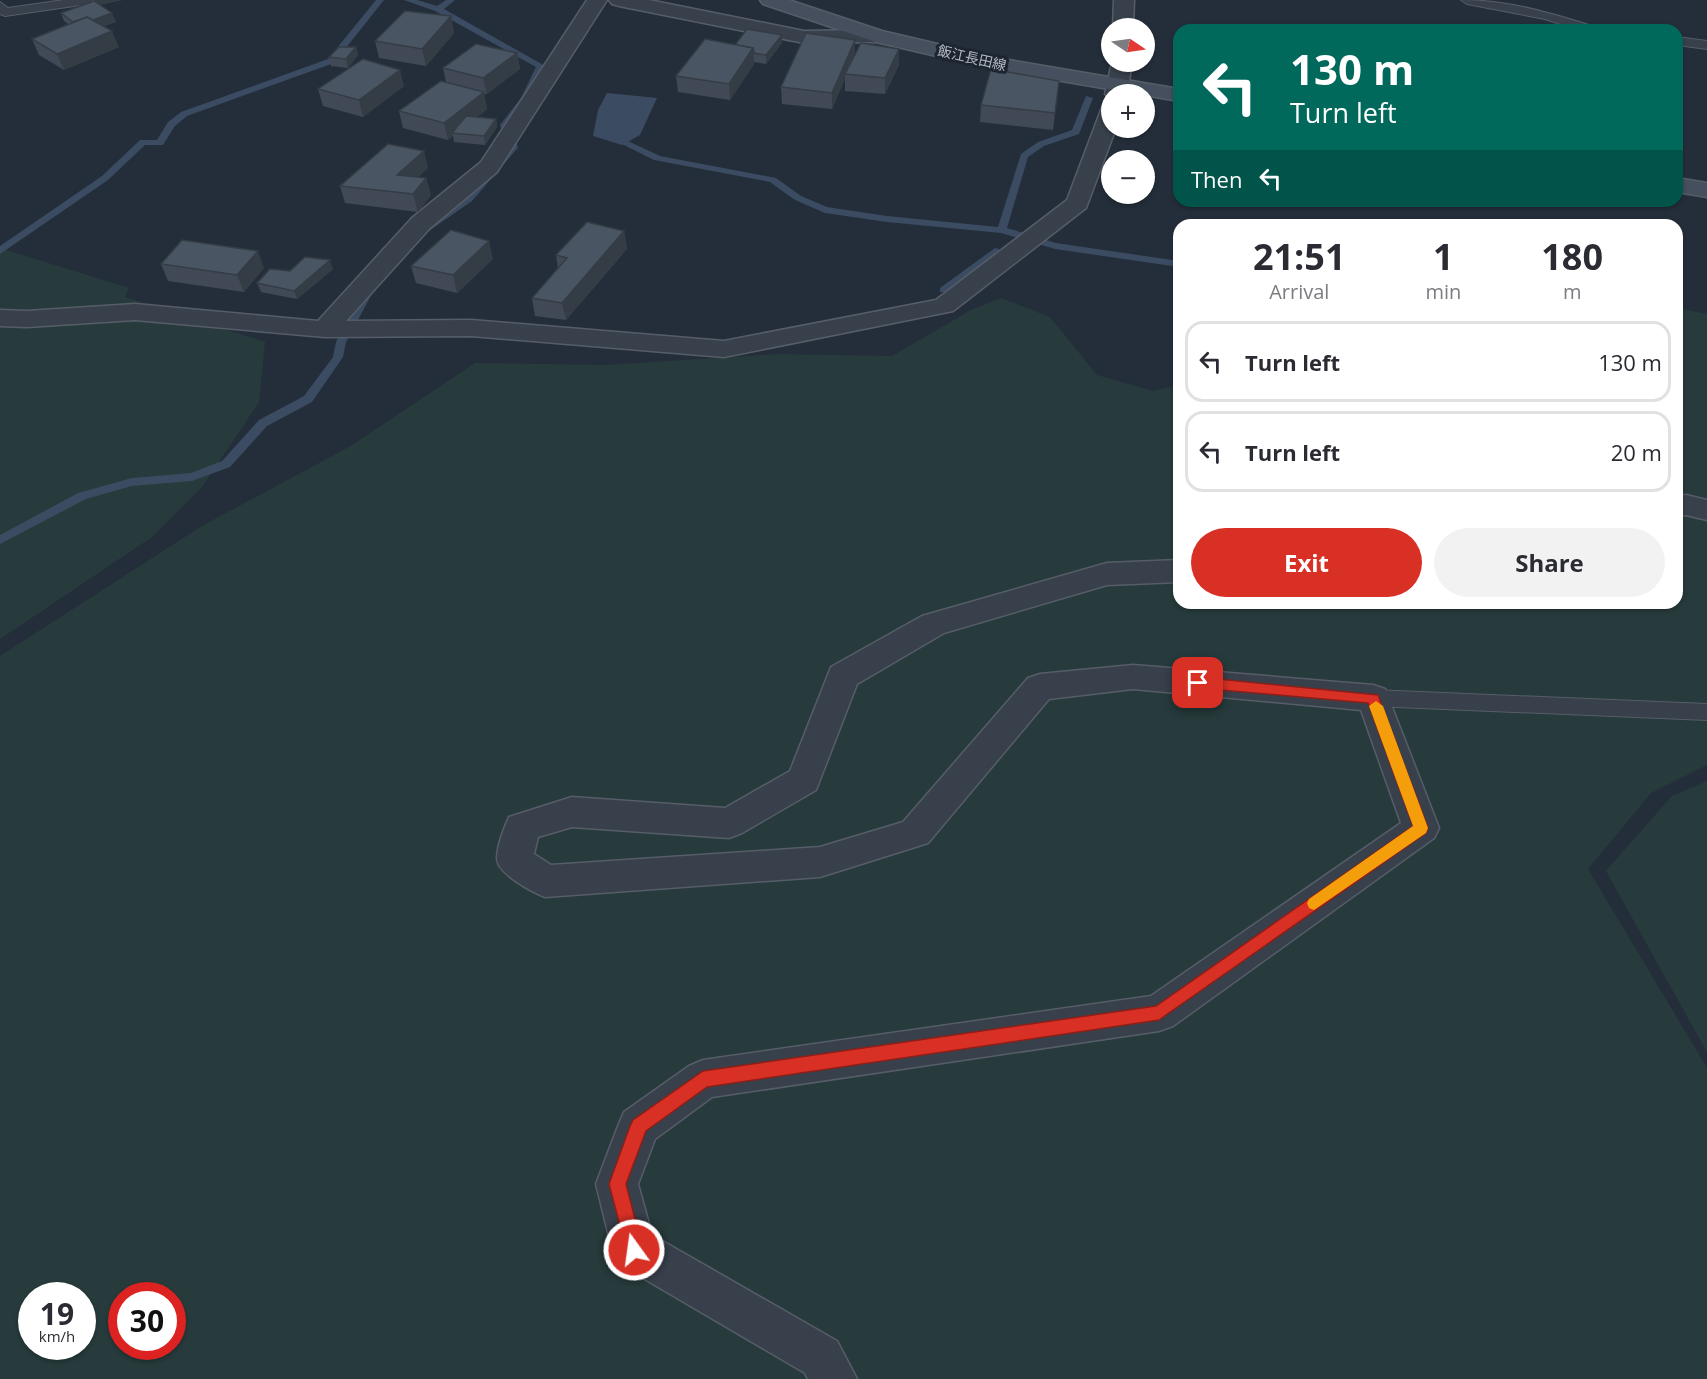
<!DOCTYPE html>
<meta charset="utf-8">
<style>
:root{--surface:#fff;--page:#f2f2f3;--text:#2b2b33;--muted:#7c7c81;--line:#e1e1e2;--accent:#d93025}
body{margin:0;font-family:"Open Sans","Noto Sans JP",sans-serif;background:var(--page);color:var(--text);height:100vh;display:flex;flex-direction:column;font-size:22px;white-space:nowrap}
*{box-sizing:border-box;margin:0}
p{font-size:20px;color:var(--muted)}
.icon{flex:none;width:33px;height:33px;fill:none;stroke:currentColor;stroke-width:2;stroke-linecap:round;stroke-linejoin:round}
.map{position:relative;flex:1;overflow:hidden}
.sheet{position:absolute;left:1173px;top:219px;width:510px;height:390px;display:flex;flex-direction:column;background:var(--surface);border-radius:18px;box-shadow:0 2px 4px #0004}
.sheet>*{flex:none}
.hud{position:absolute;left:1173px;top:24px;width:510px;height:183px;border-radius:18px;box-shadow:0 2px 4px #0004;background:#00695c;color:#fff;overflow:hidden}
.needle{width:39px;rotate:103deg}
.tools{position:absolute;left:1101px;top:18px;display:grid;gap:12px}
.tools a{display:grid;place-items:center;width:54px;height:54px;border-radius:50%;background:var(--surface);box-shadow:0 2px 4px #0004;font-size:30px}
.speed{position:absolute;left:18px;top:1282px;display:flex;gap:12px;font-size:30px;font-weight:700;text-align:center}
.speed>*{display:grid;place-content:center;width:78px;height:78px;border-radius:50%;background:var(--surface);box-shadow:0 2px 4px #0004;line-height:1}
.speed small{font-size:15px;font-weight:400}
.speed .limit{border:9px solid #d22;background:#fff;color:#111}
.pin{position:absolute;display:grid;place-items:center;width:51px;height:51px;color:#fff;margin:-26px;border-radius:12px;box-shadow:0 3px 9px #0006}
.me{position:absolute;width:66px;margin:-33px;rotate:346deg;stroke-linejoin:round;filter:drop-shadow(0 0 4px #0008)}
.turn{display:flex;align-items:center;gap:21px;height:126px;padding:0 18px;font-size:27px}
.turn .icon{width:78px;height:78px;stroke-width:2.5}
.turn b{display:block;font-size:42px;line-height:51px}
.then{display:flex;align-items:center;height:57px;padding:0 18px;background:#0003;gap:12px;font-size:22px}
.eta{display:flex;justify-content:space-evenly;align-items:center;height:102px;text-align:center}
.eta b{font-size:36px;font-weight:700;line-height:42px}
.action{display:flex;gap:12px;margin-top:auto;padding:12px 18px}
.action a{flex:1;height:69px;border-radius:36px;background:var(--accent);color:#fff;font-size:24px;font-weight:700;line-height:69px;text-align:center}
.action a+a{background:var(--page);color:var(--text)}
ul{padding:0;list-style:none}
li{display:flex;align-items:center;gap:18px;height:81px;margin:0 12px 9px;padding:0 6px;border:3px solid var(--line);border-radius:18px}
li div{flex:1}
li b{display:block;font-size:22px}
li em{font-style:normal}
.map>svg:first-child{display:block}
</style>
<div class="map">
<svg width="1707" height="1379" viewBox="0 0 1707 1379">
<rect width="100%" height="100%" fill="#242e3a"/>
<!-- green -->
<g fill="#273b3c" fill-rule="evenodd">
<path d="M0,248L129,288L125,297L265,342L259,402L202,487L152,537L0,639Z"/>
<path d="M1001,298L1050,317L1097,375L1153,391L1179,385V603H1677V308L1707,314V765L1651,793L1588,869L1707,1068V1379H0V656L202,526L349,447L475,363L606,365L778,354L892,356L971,310ZM32,1296H82V1347H32ZM122,1296H172V1347H122Z"/>
<path d="M1707,781V1052L1606,871L1672,796Z"/>
</g>
<!-- water -->
<path fill="#3a4b62" d="M607,93L657,98L640,135L622,145L593,136L598,110Z"/>
<g fill="none" stroke-linecap="round" stroke-linejoin="round">
<!-- stream -->
<g fill="#3a4b62" fill-rule="evenodd">
<path d="M376,0H384L334,63L187,116L175,126L163,145H145L108,180L0,254V246L102,176L140,140H157L168,122L181,112L328,59Z"/>
<path d="M404,0H417L437,6L446,0H455L444,9L545,66L529,98L510,125L518,148L516,150L472,201L426,233L423,232V228L466,197L508,148L500,125L521,98L536,67L435,11Z"/>
<path d="M1086,96L1093,98L1079,134L1044,146L1028,157L1007,228L1056,243L1179,261V267L1055,249L1001,233L887,222L825,213L795,200L770,182L654,160L620,143L628,141L660,156L776,178L801,196L827,207L887,216L998,227L1021,154L1038,142L1072,130Z"/>
<path d="M995,248L999,249V253L948,292H940V288Z"/>
<path d="M368,289L373,292L346,342L343,357L312,402L267,426L230,467L192,481L132,486L86,499L0,544V535L78,493L132,478L191,473L222,461L259,420L304,396L333,357L336,342L363,292Z"/>
</g>
<defs>
<g id="lane">
<path d="M64,0H94L88,4L5,16L0,14V2L8,8Z"/>
<path d="M1461,0C1507,0 1552,13 1595,27L1597,30H1579L1545,19L1467,4Z"/>
<path d="M1677,37L1707,41V49L1677,45Z"/>
<path d="M1373,690L1707,704V720L1373,706L1366,703L1363,698L1366,693Z"/>
</g>
<g id="street">
<path d="M587,0H607L497,172L430,228L346,321L471,320L724,341L936,300L1067,200L1104,102L1112,101V128H1116L1086,208L953,311L724,357L471,336L325,337L135,320L27,327L0,326V310L27,311L135,304L318,321L412,218L481,162Z"/>
<path d="M609,0H649L804,31L876,30L883,32L886,36L883,40L876,42L804,43L619,6L612,4Z"/>
<path d="M1114,0H1134L1133,28H1113Z"/>
<path d="M1112,62H1132L1127,94H1112V99L1105,94Z"/>
<path d="M1686,495L1707,500V520L1686,515L1677,516V496Z"/>
<path d="M1179,560V582L1107,585L944,633L857,684L816,790L742,833L729,838L572,827L538,837L534,854L551,865L820,847L903,822L1028,678L1040,674L1133,665L1373,685L1385,689L1439,828L1434,838L1173,1026L1159,1031L712,1097L655,1139L638,1184L652,1235L837,1341L857,1379H808L805,1373L619,1264L612,1249L596,1184L618,1126L624,1112L689,1066L703,1060L1151,996L1401,823L1361,710L1133,689L1049,699L928,843L820,877L545,897C532,892 498,874 497,859C497,846 504,828 509,817L572,797L725,808L790,771L831,667L922,616L1107,563Z"/>
</g>
<g id="secondary">
<path d="M760,0H789L882,31L997,58L1179,89V101L997,70L876,42L763,4Z"/>
<path d="M1677,178L1707,183V197L1677,192Z"/>
</g>
</defs>
<!-- lane casing -->
<use href="#lane" stroke="#565d69" stroke-width="2"/>
<!-- street casing -->
<use href="#street" stroke="#565d69" stroke-width="3"/>
<!-- secondary casing -->
<use href="#secondary" stroke="#565d69" stroke-width="3"/>
<!-- lane -->
<use href="#lane" fill="#38404b" fill-rule="evenodd"/>
<!-- street -->
<use href="#street" fill="#38404b" fill-rule="evenodd"/>
<!-- secondary -->
<use href="#secondary" fill="#464f5d" fill-rule="evenodd"/>
</g>
<!-- wall -->
<g fill="#404955">
<path d="M94,0H122L99,5L116,22L103,26L119,47L64,70L39,55L32,39L68,24L64,21L61,13L95,2Z"/>
<path d="M451,16L454,33L426,66L379,58L375,41Z"/>
<path d="M782,43L766,64L754,62V64L730,100L678,92L676,76L735,45Z"/>
<path d="M356,47L358,55L348,68L331,66L329,57Z"/>
<path d="M517,53L520,69L487,94H484L487,109L477,117L496,119L497,127L485,145L454,142L453,136L448,140L403,128L399,111L446,82L443,68Z"/>
<path d="M855,54L899,65L885,94L845,91V79L832,109L782,104L781,87Z"/>
<path d="M1059,81L1053,130L980,122L981,105Z"/>
<path d="M404,86L363,117L323,106L318,89Z"/>
<path d="M428,168L418,177L426,178L431,195L418,212L345,203L340,186Z"/>
<path d="M624,231L627,249L566,320L535,316L532,298L558,269L556,255Z"/>
<path d="M493,259L457,293L416,283L411,266Z"/>
<path d="M161,264L264,268L244,292L168,281Z"/>
<path d="M333,269L297,299L261,292L257,283L290,271Z"/>
</g>
<!-- shaded-wall -->
<g fill="#343c45">
<path d="M94,0H122L97,5Z"/>
<path d="M112,13L116,22L82,34L79,26Z"/>
<path d="M451,16L454,33L426,66L422,49Z"/>
<path d="M112,31L119,47L64,70L57,54Z"/>
<path d="M782,35V43L766,64V55Z"/>
<path d="M855,40V56L845,74V79L832,109V93Z"/>
<path d="M356,47L358,55L348,68L346,59Z"/>
<path d="M753,48L754,64L730,100L729,84Z"/>
<path d="M899,49V65L885,94V78Z"/>
<path d="M517,53L520,69L487,94L483,78Z"/>
<path d="M400,70L404,86L363,117L359,100Z"/>
<path d="M484,92L487,109L456,134L452,133L453,136L448,140L444,123Z"/>
<path d="M496,119L497,127L485,145L484,136Z"/>
<path d="M424,151L428,168L401,192L397,175Z"/>
<path d="M426,178L431,195L418,212L413,194Z"/>
<path d="M624,231L627,249L566,320L562,303Z"/>
<path d="M489,241L493,259L457,293L453,275Z"/>
<path d="M258,251L264,268L244,292L237,275Z"/>
<path d="M330,260L333,269L297,299L294,291Z"/>
</g>
<!-- building -->
<g fill="#4a5563" stroke="#343c45" stroke-width="1.5">
<path d="M94,1L112,13L93,20L87,17L73,22L61,13Z"/>
<path d="M405,11L451,16L422,49L375,41Z"/>
<path d="M87,17L112,31L57,54L32,39Z"/>
<path d="M747,29L782,35L766,55L754,53L753,48L735,45Z"/>
<path d="M806,33L855,40L832,93L781,87Z"/>
<path d="M705,39L753,48L729,84L676,76Z"/>
<path d="M861,43L899,49L885,78L845,74Z"/>
<path d="M476,44L517,53L483,78L443,68Z"/>
<path d="M339,47H356L346,59L329,57Z"/>
<path d="M363,59L400,70L359,100L318,89Z"/>
<path d="M991,69L1059,81L1055,113L981,105Z"/>
<path d="M441,81L484,92L444,123L399,111Z"/>
<path d="M466,116L496,119L484,136L452,133Z"/>
<path d="M388,144L424,151L397,175L426,178L413,194L340,186Z"/>
<path d="M587,222L624,231L562,303L532,298L567,258L556,255Z"/>
<path d="M451,230L489,241L453,275L411,266Z"/>
<path d="M182,240L258,251L237,275L161,264Z"/>
<path d="M305,257L330,260L294,291L257,283L270,269L290,271Z"/>
</g>
<!-- route -->
<path fill="#d93025" stroke="#8d1f18" stroke-width="1.5" d="M1198,677L1378,695L1428,828L1426,833L1159,1020L707,1087L646,1131L626,1184L643,1250L641,1256L634,1259L628,1256L609,1184L630,1126L633,1120L703,1071L1156,1006L1413,826L1368,703L1198,688L1191,683Z"/>
<!-- slow -->
<path fill="#f59e0b" d="M1376,701L1383,706L1428,828L1426,833L1314,910L1309,908L1307,903L1309,899L1413,826L1369,706Z"/>
<g text-anchor="middle" stroke-width="6" stroke-linejoin="round" paint-order="stroke">
<!-- far-street labels -->
<g font-size="14" fill="#b3bac6" stroke="#1d2530">
<text transform="translate(972 58) rotate(13)" y="5">飯江長田線</text>
</g>
</g>
</svg>
<div class="tools">
<a><svg class="needle" viewBox="-14 -14 28 28"><path d="M0-13l5 13h-10z" fill="#e53935"/><path d="M0 13l5-13h-10z" fill="#7c7c81"/></svg></a>
<a>+</a>
<a>−</a>
</div>
<div class="speed"><div>19<small>km/h</small></div><div class="limit">30</div></div>
<div class="pin" style="left:1198px;top:683px;background:#d93025"><svg class="icon" aria-label="arrive" viewBox="0 0 24 24"><path d="M6 21V4h12l-3 4 3 4H6"/></svg></div>
<svg class="me" style="left:634px;top:1250px" viewBox="-20 -20 40 40"><circle r="17" fill="#d93025" stroke="#fff" stroke-width="3"/><path d="M0-11L8 9 0 5-8 9z" fill="#fff"/></svg>
<div class="hud">
<div class="turn"><svg class="icon" aria-label="left" viewBox="0 0 24 24"><path d="M17 20v-9H6M10 6l-5 5 5 5"/></svg><div><b>130 m</b>Turn left</div></div>
<div class="then">Then<svg class="icon" aria-label="left" viewBox="0 0 24 24"><path d="M17 20v-9H6M10 6l-5 5 5 5"/></svg></div>
</div>
<section class="sheet">
<div class="eta">
<div><b>21:51</b><p>Arrival</p></div>
<div><b>1</b><p>min</p></div>
<div><b>180</b><p>m</p></div>
</div>
<ul>
<li><svg class="icon" aria-label="left" viewBox="0 0 24 24"><path d="M17 20v-9H6M10 6l-5 5 5 5"/></svg><div><b>Turn left</b></div><em>130 m</em></li>
<li><svg class="icon" aria-label="left" viewBox="0 0 24 24"><path d="M17 20v-9H6M10 6l-5 5 5 5"/></svg><div><b>Turn left</b></div><em>20 m</em></li>
</ul>
<div class="action"><a>Exit</a><a>Share</a></div>
</section>
</div>
